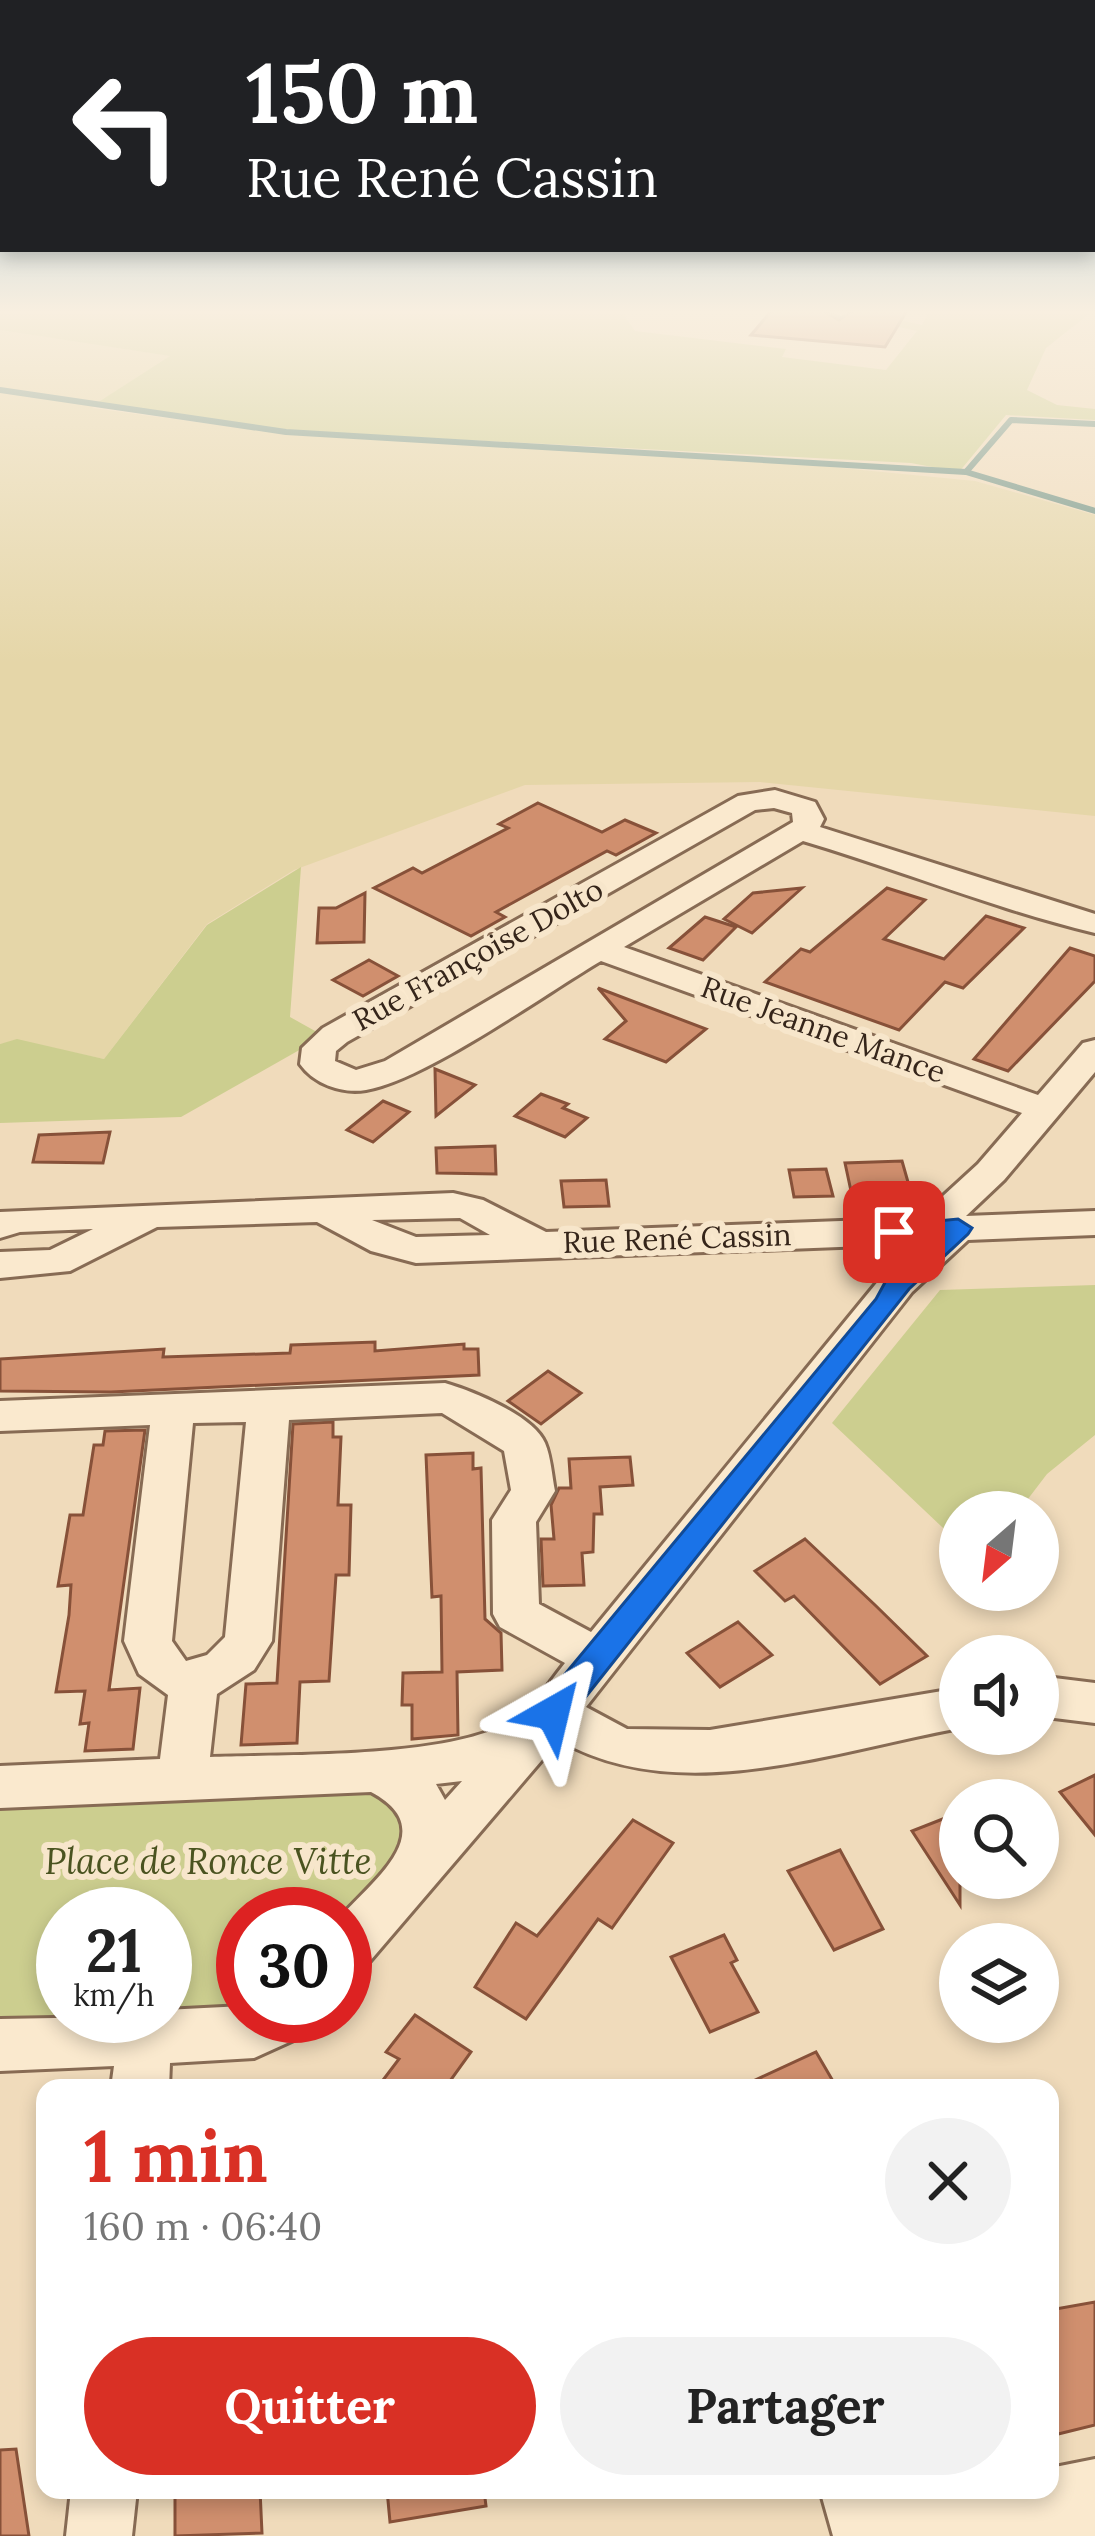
<!DOCTYPE html>
<html lang="fr">
<meta charset="utf-8">
<style>
:root{--surface:#fff;--page:#f2f2f2;--text:#222;--muted:#767676;--accent:#d93025}
body{margin:0;font-family:Lora,serif;background:var(--page);color:var(--text);height:100vh;display:flex;flex-direction:column;font-size:45px;white-space:nowrap}
*{box-sizing:border-box;margin:0}
p{font-size:39px;color:var(--muted)}
.icon{flex:none;width:66px;height:66px;fill:none;stroke:currentColor;stroke-width:2;stroke-linecap:round;stroke-linejoin:round}
.map{position:relative;flex:1;overflow:hidden}
.drawer{position:absolute;left:36px;top:2079px;width:1023px;height:420px;display:flex;flex-direction:column;background:var(--surface);border-radius:24px;box-shadow:0 6px 18px #0003}
.drawer>*{flex:none}
.top-card{position:absolute;left:0px;top:0px;width:1095px;height:252px;box-shadow:0 6px 18px #0003;background:#202124;color:#fff;overflow:hidden}
.needle{width:78px;rotate:208deg}
.tools{position:absolute;left:939px;top:1491px;display:grid;gap:24px}
.tools a{display:grid;place-items:center;width:120px;height:120px;border-radius:50%;background:var(--surface);box-shadow:0 6px 18px #0003;font-size:60px}
.speed{position:absolute;left:36px;top:1887px;display:flex;gap:24px;font-size:60px;font-weight:700;text-align:center}
.speed>*{display:grid;place-content:center;width:156px;height:156px;border-radius:50%;background:var(--surface);box-shadow:0 6px 18px #0003;line-height:1}
.speed small{font-size:30px;font-weight:400}
.speed .limit{border:18px solid #d22;background:#fff;color:#111}
.pin{position:absolute;display:grid;place-items:center;width:102px;height:102px;color:#fff;margin:-51px;border-radius:24px;box-shadow:0 6px 18px #0006}
.me{position:absolute;width:132px;margin:-66px;rotate:37deg;stroke-linejoin:round;filter:drop-shadow(0 0 9px #0008)}
.turn{display:flex;align-items:center;gap:42px;height:252px;padding:0 48px;font-size:54px}
.turn .icon{width:156px;height:156px;stroke-width:2.5}
.turn b{display:block;font-size:84px;line-height:102px}
.round{display:grid;place-items:center;flex:none;width:126px;height:126px;border-radius:63px;background:var(--page)}
.head{display:flex;align-items:center;justify-content:space-between;height:204px;padding:0 48px}
h1{font-size:72px;font-weight:700;line-height:90px;color:var(--accent)}
.button{display:flex;gap:24px;margin-top:auto;padding:24px 48px}
.button a{flex:1;height:138px;border-radius:72px;background:var(--accent);color:#fff;font-size:48px;font-weight:700;line-height:138px;text-align:center}
.button a+a{background:var(--page);color:var(--text)}
.map>svg:first-child{display:block}
</style>
<div class="map">
<svg width="1095" height="2536" viewBox="0 0 1095 2536">
<rect width="100%" height="100%" fill="#f0dbbb"/>
<!-- farmland -->
<path fill="#e5d6a8" d="M0,330L172,356L92,408L294,435L800,464L975,481L1095,515V816L760,782L525,785L294,870L207,924L104,1059L17,1040L0,1044Z"/>
<!-- green -->
<g fill="#ccce8f" fill-rule="evenodd">
<path d="M0,309H388L464,315L474,309H620L635,331L786,349L782,357L886,370L917,331L845,315L859,311L922,325L931,309H1095L1046,348L1027,390L1057,405L1095,409V420L1006,415L959,472L911,463L295,431L97,403L170,356L0,330Z"/>
<path d="M301,867L290,1017L324,1036L181,1117L0,1123V1044L17,1039L104,1059L207,925Z"/>
<path d="M1095,1285V1435L1047,1474L1018,1512H960V1544L832,1423L940,1290Z"/>
<path d="M374,1792L393,1798L412,1843L345,1914H243V2016L0,2035V1806ZM63,1914H165V2016H63Z"/>
</g>
<g fill="none" stroke-linecap="round" stroke-linejoin="round">
<!-- stream -->
<g stroke="#678d81" stroke-width="6">
<path d="M0,390L286,432L966,472L1011,420L1095,424"/>
<path d="M966,472L1095,511"/>
</g>
</g>
<!-- building -->
<g fill="#d08f6e" stroke="#875139" stroke-width="3">
<path d="M773,309H819L839,320L854,309H908L885,347L751,335Z"/>
<path d="M538,803L602,832L625,820L656,833L616,855L607,851L496,912L505,917L471,936L374,888L413,868L422,873L508,828L499,824Z"/>
<path d="M802,888L752,933L724,919L753,893Z"/>
<path d="M887,888L925,900L884,939L944,959L986,916L1024,928L963,988L945,982L899,1030L765,982L801,949L810,952Z"/>
<path d="M365,893L364,942L317,943L319,908H336Z"/>
<path d="M705,917L736,927L703,960L669,948Z"/>
<path d="M1070,948L1095,956V981L1008,1071L974,1059Z"/>
<path d="M369,960L398,976L363,996L333,980Z"/>
<path d="M598,988L706,1029L666,1062L605,1039L626,1021Z"/>
<path d="M435,1069L475,1085L436,1116Z"/>
<path d="M541,1094L568,1104L563,1108L587,1118L565,1137L515,1116Z"/>
<path d="M383,1101L409,1112L373,1142L347,1130Z"/>
<path d="M110,1132L103,1163L33,1162L39,1135Z"/>
<path d="M495,1146L496,1174L437,1173L436,1148Z"/>
<path d="M902,1161L910,1189L851,1191L845,1163Z"/>
<path d="M826,1169L833,1196L794,1197L789,1170Z"/>
<path d="M606,1180L609,1206L564,1207L561,1181Z"/>
<path d="M375,1342V1351L464,1344V1349H478L479,1375L111,1392L0,1391V1359L164,1349L163,1357L290,1353L291,1345Z"/>
<path d="M548,1371L581,1393L541,1424L508,1401Z"/>
<path d="M333,1422V1437H341L338,1505H351L349,1575H336L329,1681L300,1682L297,1743L241,1745L246,1684L277,1683L293,1424Z"/>
<path d="M145,1430L109,1690L140,1688L133,1749L85,1751L89,1723L80,1724L85,1691L56,1692L69,1615L71,1585L58,1586L70,1515H83L94,1445H103L105,1431Z"/>
<path d="M473,1453V1469L481,1468L485,1619L501,1633L502,1670L457,1672L458,1735L412,1739V1705H402L403,1673L442,1672L441,1596L432,1597L426,1455Z"/>
<path d="M630,1457L633,1485L600,1487L602,1514H594L593,1552L582,1553L584,1585L543,1586L541,1539H554L551,1505L559,1488H571L569,1459Z"/>
<path d="M805,1539L875,1605L927,1656L880,1684L794,1596L785,1601L755,1571Z"/>
<path d="M738,1622L772,1655L720,1687L687,1653Z"/>
<path d="M1095,1775V1835L1060,1792Z"/>
<path d="M953,1815L960,1828V1905L912,1831Z"/>
<path d="M633,1820L673,1843L612,1928L598,1919L526,2019L475,1987L516,1923L537,1936Z"/>
<path d="M840,1850L883,1929L834,1950L788,1871Z"/>
<path d="M724,1935L737,1960L731,1963L758,2012L710,2032L671,1957Z"/>
<path d="M415,2015L471,2052L445,2088H377L399,2059L386,2052Z"/>
<path d="M816,2052L837,2088H738Z"/>
<path d="M1095,2302V2425L1050,2436V2310Z"/>
<path d="M16,2449L29,2536H0V2450Z"/>
<path d="M175,2490H260L262,2533L175,2536Z"/>
<path d="M387,2490H484L486,2506L390,2522Z"/>
</g>
<g fill="none" stroke-linecap="round" stroke-linejoin="round">
<defs>
<g id="street">
<path d="M823,309H849L850,311L841,316Z"/>
<path d="M775,790L815,802L824,819L820,827L1095,914V933C995,909 901,870 803,841L624,947L1038,1095L1083,1043L1095,1040V1072L1004,1180L966,1216L1095,1211V1235L968,1240L912,1292L586,1707L627,1729L710,1730L960,1688V1728C832,1751 680,1809 559,1740L364,1968L345,1976L343,1914C377,1877 441,1829 371,1792L0,1808V1766L160,1759L168,1695L139,1674L124,1641L150,1425L0,1431V1401L445,1383C472,1391 533,1415 545,1443C551,1457 552,1476 555,1491L536,1522L539,1604L591,1632L884,1274L917,1244L416,1263L371,1251L317,1222L157,1227L70,1271L0,1278V1252L50,1250L93,1229L20,1232L0,1238V1212L453,1193L483,1200L546,1232L919,1218L978,1164L1022,1113L601,961C545,994 425,1080 366,1090C342,1094 314,1084 300,1064L302,1048L323,1028L738,796ZM774,808L792,813L793,822L385,1061L356,1070L335,1061L336,1051L347,1042L755,810ZM460,1218L490,1235L416,1237L372,1220ZM442,1413L504,1451L511,1490L492,1520L493,1614L500,1627L565,1663C552,1679 539,1699 523,1713C470,1760 284,1754 210,1757L217,1694L254,1670L272,1641L289,1420ZM246,1422L225,1637L207,1655L186,1661L172,1641L193,1423ZM462,1781L445,1800L436,1784Z"/>
<path d="M1038,1676L1095,1683V1723L1038,1716Z"/>
<path d="M243,2006V2016H315L307,2034L254,2058L170,2063L169,2088H111L114,2066L0,2071V2019L165,2016V2010Z"/>
<path d="M1095,2459V2536H833L820,2490H886L888,2498L932,2490H1050V2468Z"/>
<path d="M71,2490H137L132,2536H66Z"/>
</g>
</defs>
<!-- street casing -->
<use href="#street" stroke="#876b54" stroke-width="6"/>
<!-- street -->
<use href="#street" fill="#fae9ce" fill-rule="evenodd"/>
</g>
<!-- sky -->
<linearGradient id="sky" x2="0" y2="1"><stop stop-color="#8bb9d3"/><stop offset="0.47" stop-color="#f8efe0"/><stop offset="1" stop-color="#f8efe0" stop-opacity="0"/></linearGradient>
<rect width="1095" height="664" fill="url(#sky)"/>
<!-- route -->
<path fill="#1a73e8" stroke="#114b97" stroke-width="3" d="M958,1219L972,1228L968,1234L909,1289L565,1723H541L536,1713L541,1703L876,1299L888,1277L931,1238H885V1226Z"/>
<g text-anchor="middle" stroke-width="12" stroke-linejoin="round" paint-order="stroke">
<!-- street labels -->
<g font-size="30" fill="#35251a" stroke="#f7e6cb">
<text transform="translate(478 955) rotate(-29)" y="10">Rue Françoise Dolto</text>
<text transform="translate(823 1030) rotate(20)" y="10">Rue Jeanne Mance</text>
<text transform="translate(677 1239) rotate(-2)" y="10">Rue René Cassin</text>
</g>
<!-- near-park labels -->
<g font-size="36" font-style="italic" fill="#4a5320" stroke="#f7e6cb">
<text x="208" y="1874">Place de Ronce Vitte</text>
</g>
</g>
</svg>
<div class="tools">
<a><svg class="needle" viewBox="-14 -14 28 28"><path d="M0-13l5 13h-10z" fill="#e53935"/><path d="M0 13l5-13h-10z" fill="#767676"/></svg></a>
<a><svg class="icon" aria-label="sound" viewBox="0 0 24 24"><path d="M4 9h4l5-4v14l-5-4H4zM17 9q2 3 0 6"/></svg></a>
<a><svg class="icon" aria-label="search" viewBox="0 0 24 24"><circle cx="10" cy="10" r="6"/><path d="M15 15l6 6"/></svg></a>
<a><svg class="icon" aria-label="layers" viewBox="0 0 24 24"><path d="M12 4l9 5-9 5-9-5zM3 14l9 5 9-5"/></svg></a>
</div>
<div class="speed"><div>21<small>km/h</small></div><div class="limit">30</div></div>
<div class="pin" style="left:894px;top:1232px;background:#d93025"><svg class="icon" aria-label="arrive" viewBox="0 0 24 24"><path d="M6 21V4h12l-3 4 3 4H6"/></svg></div>
<svg class="me" style="left:553px;top:1713px" viewBox="-20 -20 40 40"><path d="M0-17L14 15 0 8-14 15z" fill="#1a73e8" stroke="#fff" stroke-width="4"/></svg>
<div class="top-card">
<div class="turn"><svg class="icon" aria-label="left" viewBox="0 0 24 24"><path d="M17 20v-9H6M10 6l-5 5 5 5"/></svg><div><b>150 m</b>Rue René Cassin</div></div>
</div>
<section class="drawer">
<div class="head"><div><h1>1 min</h1><p>160 m · 06:40</p></div><a class="round"><svg class="icon" aria-label="close" viewBox="0 0 24 24"><path d="M6 6l12 12M18 6L6 18"/></svg></a></div>
<div class="button"><a>Quitter</a><a>Partager</a></div>
</section>
</div>
